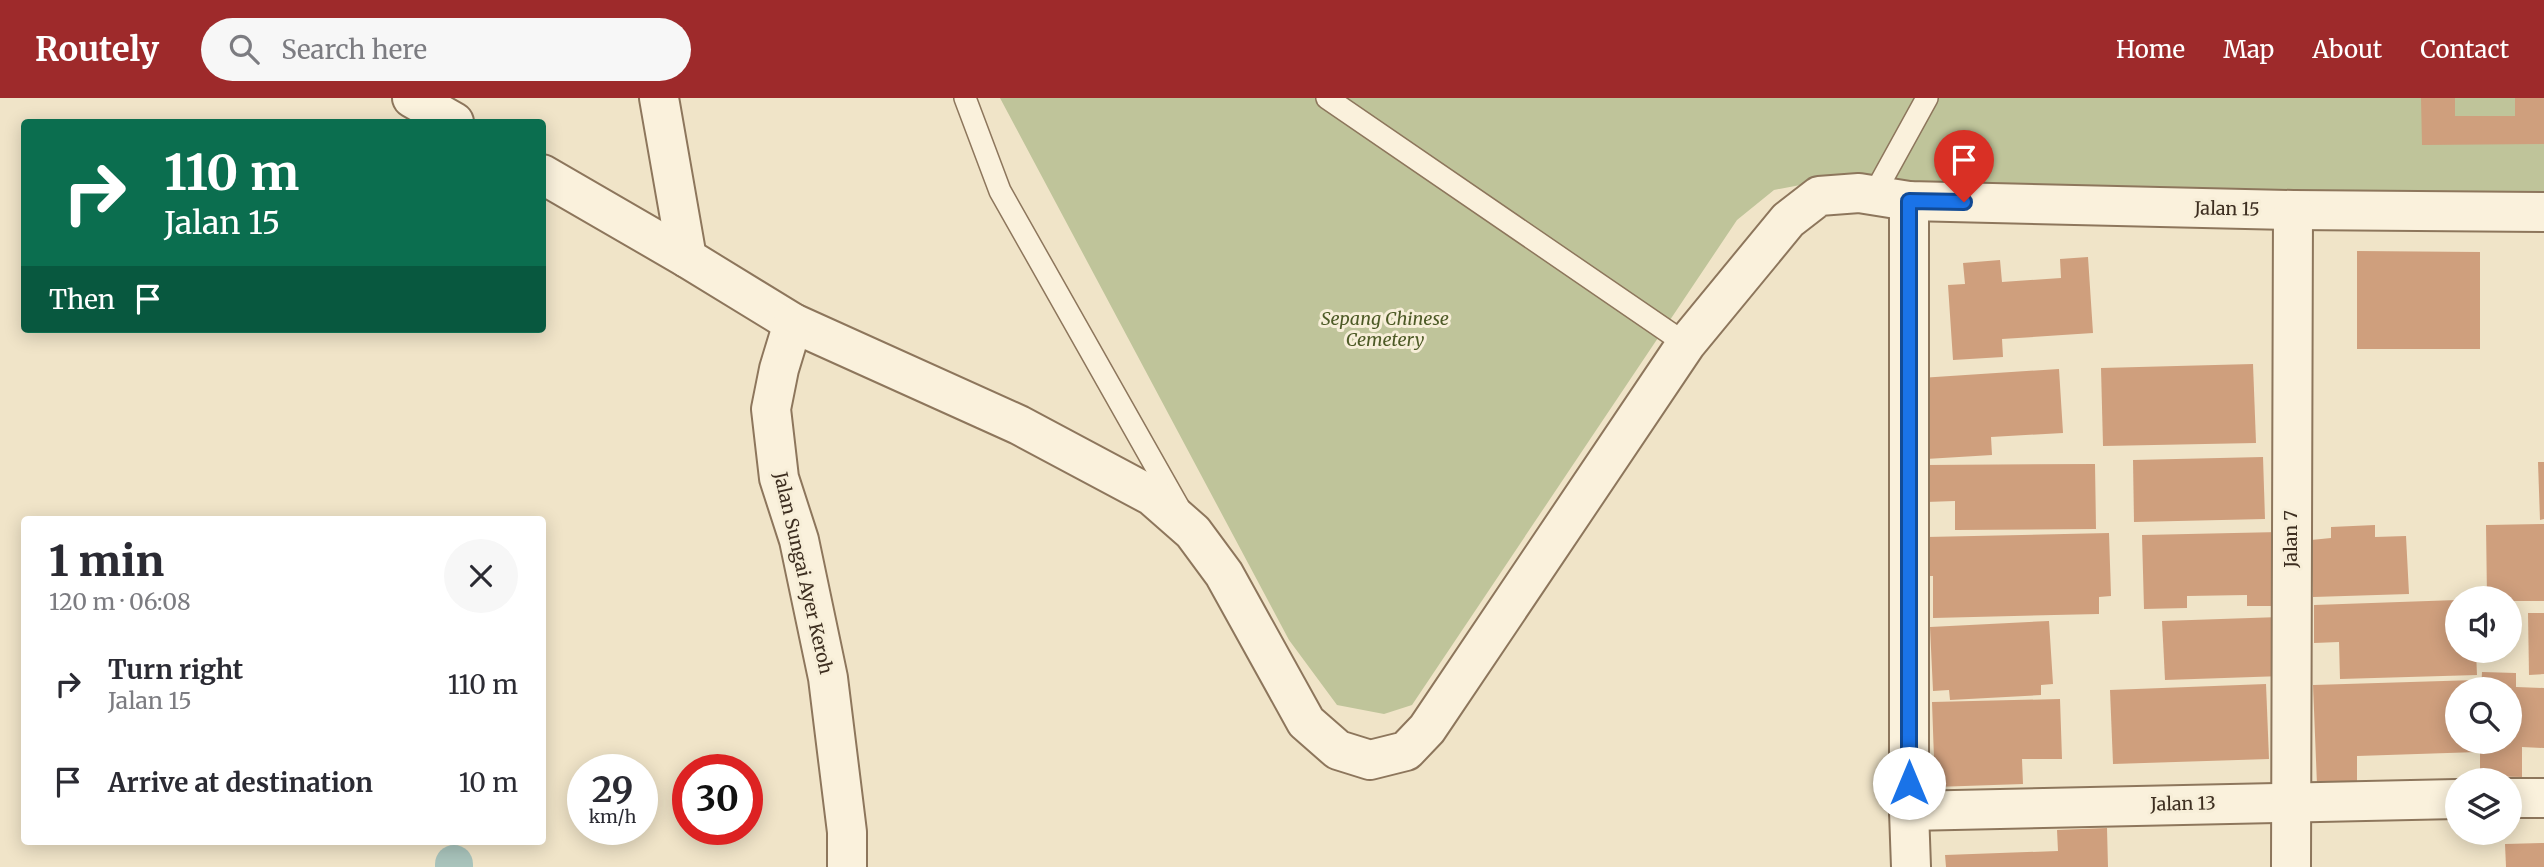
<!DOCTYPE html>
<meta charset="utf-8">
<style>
:root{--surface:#fff;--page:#f7f7f7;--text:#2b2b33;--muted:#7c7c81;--accent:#9e2a2b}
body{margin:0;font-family:Merriweather,serif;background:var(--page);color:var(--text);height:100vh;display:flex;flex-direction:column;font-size:26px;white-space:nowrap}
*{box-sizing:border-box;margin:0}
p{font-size:23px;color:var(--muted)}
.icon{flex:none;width:38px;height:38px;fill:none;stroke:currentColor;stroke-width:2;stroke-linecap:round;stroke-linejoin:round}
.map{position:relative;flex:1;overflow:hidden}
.side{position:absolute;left:21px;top:418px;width:525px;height:329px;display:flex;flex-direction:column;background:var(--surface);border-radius:7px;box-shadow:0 4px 18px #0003}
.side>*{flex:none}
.guide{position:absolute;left:21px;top:21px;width:525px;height:214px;border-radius:7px;box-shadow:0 4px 18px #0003;background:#0b6e4f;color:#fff;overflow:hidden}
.controls{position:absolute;left:2445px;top:488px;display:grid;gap:14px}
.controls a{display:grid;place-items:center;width:77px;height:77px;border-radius:50%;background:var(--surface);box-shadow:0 4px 18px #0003;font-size:35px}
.speed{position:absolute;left:567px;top:656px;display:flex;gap:14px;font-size:35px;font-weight:700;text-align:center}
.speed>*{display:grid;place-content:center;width:91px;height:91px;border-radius:50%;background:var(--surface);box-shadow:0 4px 18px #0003;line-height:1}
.speed small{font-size:18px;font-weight:400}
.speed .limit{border:10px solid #d22;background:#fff;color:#111}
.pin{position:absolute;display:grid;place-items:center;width:60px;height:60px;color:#fff;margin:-72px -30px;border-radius:50% 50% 50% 0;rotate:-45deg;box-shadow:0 0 7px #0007}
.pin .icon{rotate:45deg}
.me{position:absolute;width:77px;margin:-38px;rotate:0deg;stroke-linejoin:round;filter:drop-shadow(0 0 5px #0008)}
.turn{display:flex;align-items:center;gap:24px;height:147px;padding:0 28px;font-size:32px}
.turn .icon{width:91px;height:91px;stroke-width:2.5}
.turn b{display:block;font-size:49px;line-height:60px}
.then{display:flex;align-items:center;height:66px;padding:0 28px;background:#0003;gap:14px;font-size:26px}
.round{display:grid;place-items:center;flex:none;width:74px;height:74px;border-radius:37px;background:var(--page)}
.headline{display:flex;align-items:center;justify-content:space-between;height:119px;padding:0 28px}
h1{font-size:42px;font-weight:800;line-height:52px}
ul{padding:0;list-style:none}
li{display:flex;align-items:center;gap:21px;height:98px;padding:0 28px}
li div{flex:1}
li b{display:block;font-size:26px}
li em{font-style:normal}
header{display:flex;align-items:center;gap:42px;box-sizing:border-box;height:98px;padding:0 35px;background:var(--accent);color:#fff}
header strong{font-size:33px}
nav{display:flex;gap:38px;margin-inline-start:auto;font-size:24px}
.search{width:490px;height:63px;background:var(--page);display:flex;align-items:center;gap:18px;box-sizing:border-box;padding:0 24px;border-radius:38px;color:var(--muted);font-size:26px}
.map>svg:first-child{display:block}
</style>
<header>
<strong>Routely</strong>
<div class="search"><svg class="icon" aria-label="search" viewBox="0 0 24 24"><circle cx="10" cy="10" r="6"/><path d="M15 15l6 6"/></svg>Search here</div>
<nav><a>Home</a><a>Map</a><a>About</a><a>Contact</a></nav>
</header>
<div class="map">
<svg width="2544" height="769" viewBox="0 0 2544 769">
<rect width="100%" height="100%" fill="#f0e4c8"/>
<!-- cemetery -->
<path fill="#bfc49a" d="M1000,0H2544V94L1918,96L1837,80L1774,92L1737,122L1412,607L1384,616L1337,607L1289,542Z"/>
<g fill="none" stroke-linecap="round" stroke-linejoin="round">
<!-- canal -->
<path stroke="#a9c4bc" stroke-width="38" d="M454,766V769"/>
</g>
<!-- building -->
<g fill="#cf9f7d">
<path d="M2421,0H2455V18H2515V0H2544V46L2422,47Z"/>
<path d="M2357,153L2480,154V251H2357Z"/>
<path d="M2088,159L2093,235L2002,241L2003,259L1953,262L1948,187L1965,186L1963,165L2000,162L2002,184L2061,180L2060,161Z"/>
<path d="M2253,266L2256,345L2103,348L2101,270Z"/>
<path d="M2059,271L2063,335L1991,339L1992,357L1926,361L1920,280Z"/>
<path d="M2263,359L2265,421L2134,424L2133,362Z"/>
<path d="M2538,364H2544V421L2540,422Z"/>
<path d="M2095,366L2096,431L1955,432V403L1926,404V367Z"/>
<path d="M2544,426V503H2510V500H2487L2486,427Z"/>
<path d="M2375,427V439L2406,438L2409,496L2313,499L2311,442L2331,440V429Z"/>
<path d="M2280,434L2281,508H2247V497L2187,498V510L2144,511L2142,437Z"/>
<path d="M2109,435L2111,498L2099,499V516L1933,520V478H1927L1926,439Z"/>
<path d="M2457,502V553H2476L2477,577L2340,581L2339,544L2314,545V507Z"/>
<path d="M2528,515H2544V576L2529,577Z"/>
<path d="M2280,519L2283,578L2165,582L2162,523Z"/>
<path d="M2049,523L2053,586L2041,587V597L1950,602L1949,592L1933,593L1930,529Z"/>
<path d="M2482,574L2516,575V589L2544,590V650L2522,649V679L2480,678V644H2510V592H2481Z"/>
<path d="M2476,582V592H2457V644H2478V654L2357,658V685L2317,687L2313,587Z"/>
<path d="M2266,586L2269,661L2113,666L2110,592Z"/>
<path d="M2060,601L2062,661H2022L2023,686L1935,689L1932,604Z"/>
<path d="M2107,730L2108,769H1946L1945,757L2058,753L2057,732Z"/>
<path d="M2544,745V769H2506L2505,746Z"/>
</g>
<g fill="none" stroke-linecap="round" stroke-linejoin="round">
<defs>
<g id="service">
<path d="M965,0L1000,93L1178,408"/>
<path d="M1327,0L1686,246"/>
<path d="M1873,98L1927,0"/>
</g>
<g id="minor">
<path d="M412,0L454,24"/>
<path d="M659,0L687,160L793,225L1019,327L1152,398L1193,434L1224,476L1306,624L1338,652L1370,662L1406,653L1427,631L1686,246L1788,122L1819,98L1859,95L1909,103L2293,112L2544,114"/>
<path d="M542,76L687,160"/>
<path d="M1909,103V713L1911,769"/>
<path d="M793,225L779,271L771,311L779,380L799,442L828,580L847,734V769"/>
<path d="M2510,700H2544"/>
<path d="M1909,713L2457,701"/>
<path d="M2291,769L2293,112"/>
</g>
</defs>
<!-- service casing -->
<use href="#service" stroke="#8d765c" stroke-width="24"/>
<!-- minor casing -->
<use href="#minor" stroke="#8d765c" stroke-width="42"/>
<!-- service -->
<use href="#service" stroke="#faf1dc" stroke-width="21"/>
<!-- minor -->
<use href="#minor" stroke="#faf1dc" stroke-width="38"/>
</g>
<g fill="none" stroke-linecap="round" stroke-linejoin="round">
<defs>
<path id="route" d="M1909,685V103L1964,104"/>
</defs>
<!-- route casing -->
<use href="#route" stroke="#114b97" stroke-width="18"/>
<!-- route -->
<use href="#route" stroke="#1a73e8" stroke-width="12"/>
</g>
<g text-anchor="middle" stroke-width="6" stroke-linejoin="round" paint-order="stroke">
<!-- street labels -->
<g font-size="18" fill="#3d2e20" stroke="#f7eed8">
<text transform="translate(2227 111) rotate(1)" y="6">Jalan 15</text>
<text transform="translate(2291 441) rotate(-90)" y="6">Jalan 7</text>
<text transform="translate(803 475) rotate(77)" y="6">Jalan Sungai Ayer Keroh</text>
<text transform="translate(2183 706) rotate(-1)" y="6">Jalan 13</text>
</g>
<!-- park labels -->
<g font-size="18" font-style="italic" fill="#4d5a26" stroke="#f7eed8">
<text x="1385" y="227">Sepang Chinese<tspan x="1385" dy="21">Cemetery</tspan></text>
</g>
</g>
</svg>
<div class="controls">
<a><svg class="icon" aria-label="sound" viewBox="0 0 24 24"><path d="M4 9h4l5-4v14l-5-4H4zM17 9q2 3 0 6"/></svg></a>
<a><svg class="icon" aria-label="search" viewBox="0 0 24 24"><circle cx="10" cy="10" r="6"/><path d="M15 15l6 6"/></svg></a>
<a><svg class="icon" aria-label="layers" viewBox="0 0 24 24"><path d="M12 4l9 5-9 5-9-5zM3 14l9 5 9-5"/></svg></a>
</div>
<div class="speed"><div>29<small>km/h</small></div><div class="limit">30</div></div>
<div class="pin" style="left:1964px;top:104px;background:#d93025"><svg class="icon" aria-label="arrive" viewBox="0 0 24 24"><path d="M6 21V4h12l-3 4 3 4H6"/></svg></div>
<svg class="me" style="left:1909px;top:685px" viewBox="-20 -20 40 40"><circle r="19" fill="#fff"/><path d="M0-13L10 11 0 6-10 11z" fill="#1a73e8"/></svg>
<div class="guide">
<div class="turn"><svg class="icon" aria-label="right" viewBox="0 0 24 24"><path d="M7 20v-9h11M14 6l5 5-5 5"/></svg><div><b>110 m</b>Jalan 15</div></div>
<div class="then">Then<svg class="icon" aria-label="arrive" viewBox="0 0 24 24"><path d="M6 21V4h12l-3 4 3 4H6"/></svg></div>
</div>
<section class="side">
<div class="headline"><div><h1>1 min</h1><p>120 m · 06:08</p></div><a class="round"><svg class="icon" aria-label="close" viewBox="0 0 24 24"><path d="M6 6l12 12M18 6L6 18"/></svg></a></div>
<ul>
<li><svg class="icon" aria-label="right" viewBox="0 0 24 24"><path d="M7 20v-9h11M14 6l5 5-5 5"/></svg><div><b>Turn right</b><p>Jalan 15</p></div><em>110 m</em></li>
<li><svg class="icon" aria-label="arrive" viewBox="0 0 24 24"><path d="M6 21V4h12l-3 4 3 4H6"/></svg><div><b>Arrive at destination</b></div><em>10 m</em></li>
</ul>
</section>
</div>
